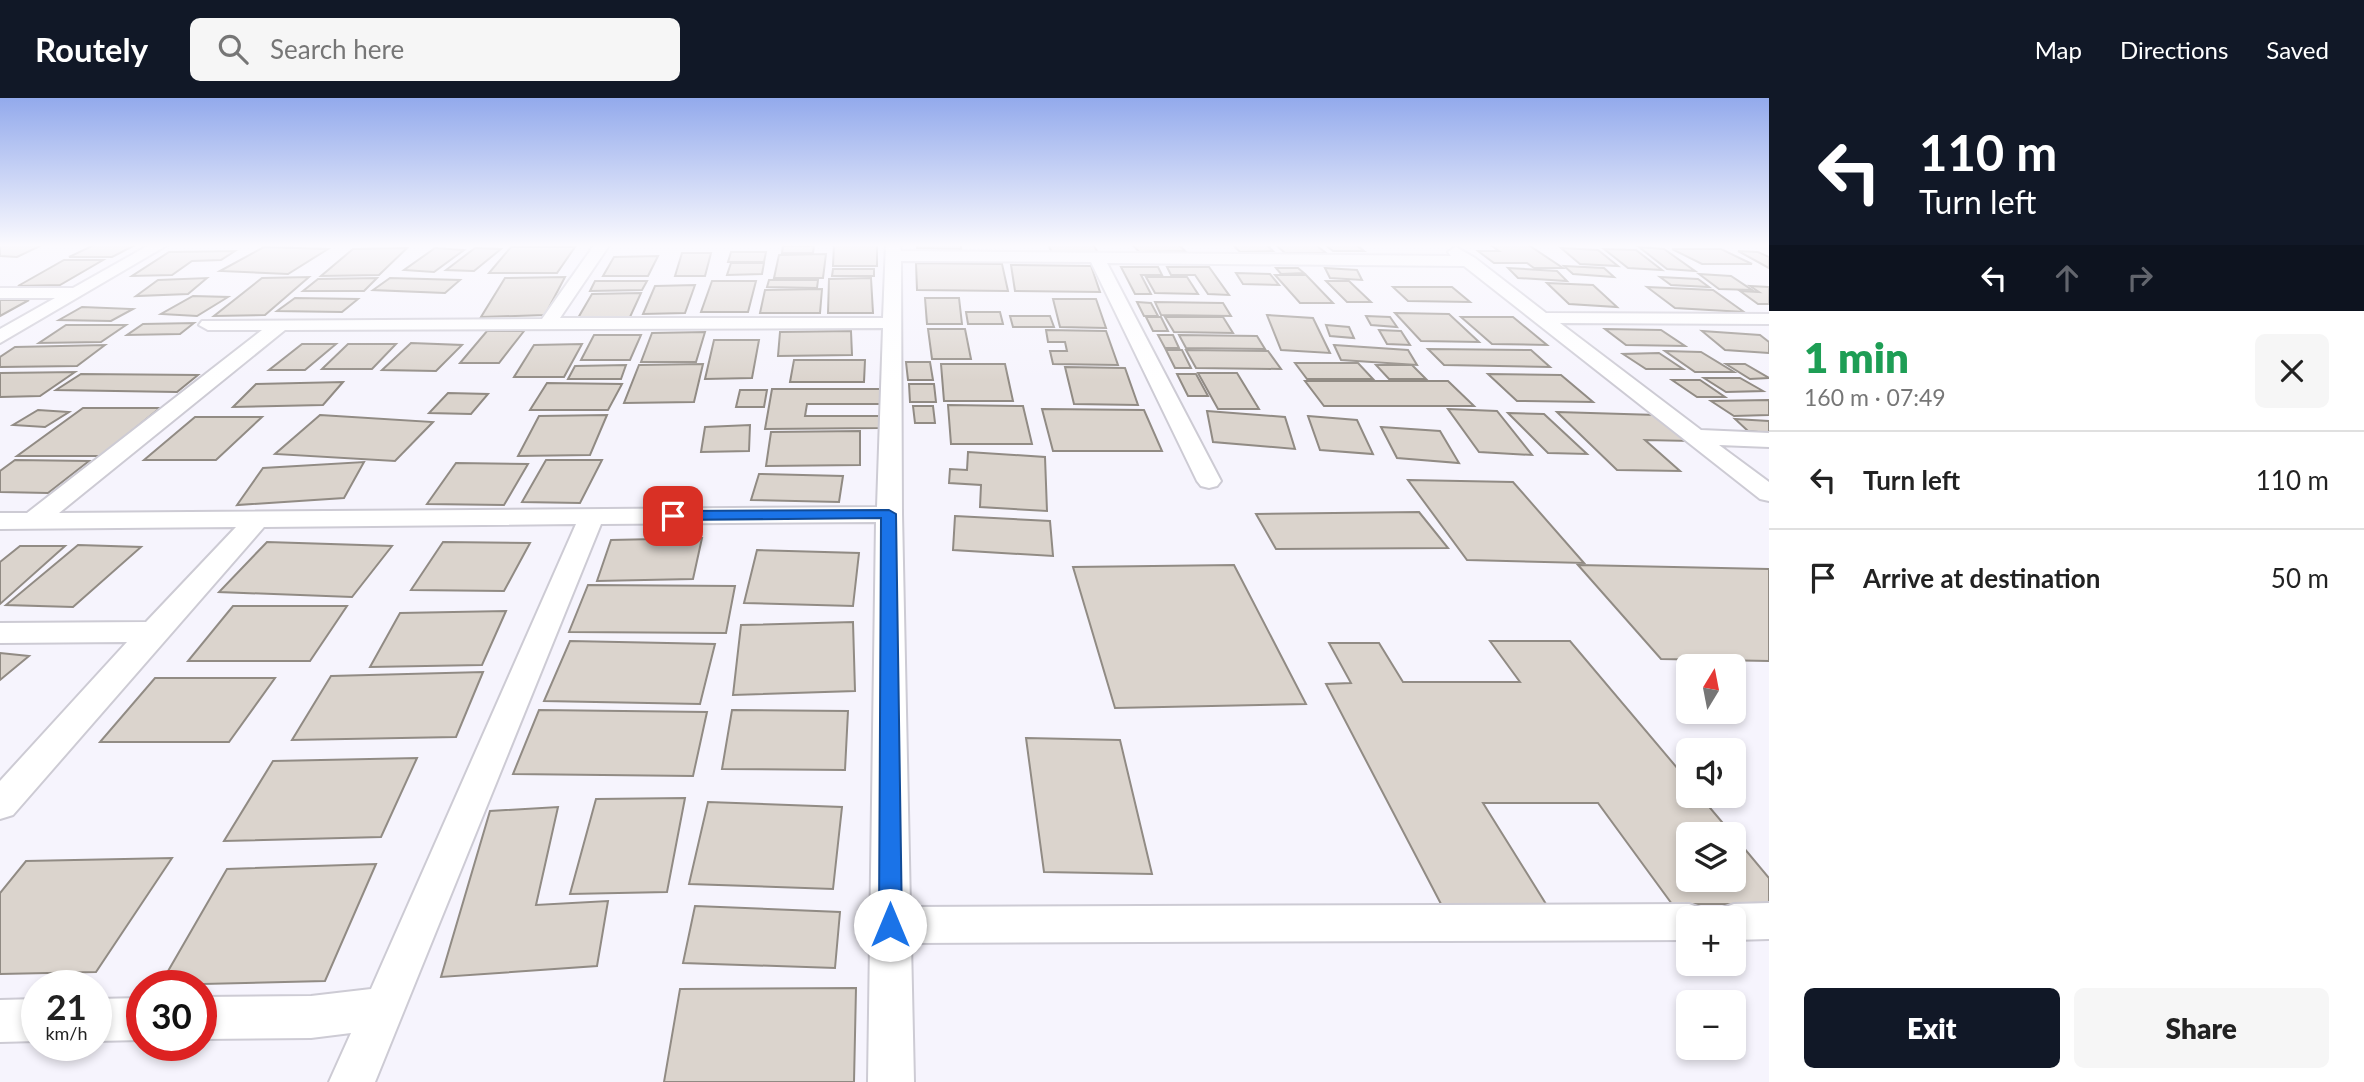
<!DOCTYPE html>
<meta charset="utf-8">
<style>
:root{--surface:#fff;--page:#f6f6f6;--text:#222;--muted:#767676;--line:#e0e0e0;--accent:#111827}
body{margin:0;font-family:Lato,sans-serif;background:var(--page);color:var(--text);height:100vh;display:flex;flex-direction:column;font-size:26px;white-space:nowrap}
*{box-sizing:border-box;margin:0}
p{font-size:23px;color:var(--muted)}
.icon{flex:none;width:38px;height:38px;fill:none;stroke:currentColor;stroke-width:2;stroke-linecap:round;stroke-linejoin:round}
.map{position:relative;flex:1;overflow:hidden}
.side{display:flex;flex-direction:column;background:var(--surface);width:595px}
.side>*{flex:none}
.banner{background:#111827;color:#fff;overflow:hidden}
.needle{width:46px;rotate:10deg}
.controls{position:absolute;left:1676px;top:556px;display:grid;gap:14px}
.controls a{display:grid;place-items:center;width:70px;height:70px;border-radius:10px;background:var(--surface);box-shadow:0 4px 10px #0003;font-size:35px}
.speed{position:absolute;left:21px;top:872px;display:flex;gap:14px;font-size:35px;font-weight:700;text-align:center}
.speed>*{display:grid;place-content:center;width:91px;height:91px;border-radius:50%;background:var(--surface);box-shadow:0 4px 10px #0003;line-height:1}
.speed small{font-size:18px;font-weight:400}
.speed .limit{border:10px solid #d22;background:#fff;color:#111}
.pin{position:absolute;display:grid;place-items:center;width:60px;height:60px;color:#fff;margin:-30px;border-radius:14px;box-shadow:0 4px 10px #0006}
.me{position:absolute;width:77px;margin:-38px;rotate:0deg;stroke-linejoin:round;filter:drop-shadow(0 0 5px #0008)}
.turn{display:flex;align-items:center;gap:24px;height:147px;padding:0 35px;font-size:32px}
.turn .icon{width:91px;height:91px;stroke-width:2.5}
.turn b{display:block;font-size:49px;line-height:60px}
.lanes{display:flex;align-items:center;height:66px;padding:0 35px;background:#0003;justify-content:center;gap:35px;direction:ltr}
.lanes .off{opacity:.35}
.round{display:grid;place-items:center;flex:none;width:74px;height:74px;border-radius:10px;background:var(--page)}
.head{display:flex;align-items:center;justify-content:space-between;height:119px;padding:0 35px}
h1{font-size:42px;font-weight:800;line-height:52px;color:#1e9e55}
.action{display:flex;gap:14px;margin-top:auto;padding:14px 35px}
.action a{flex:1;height:80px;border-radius:10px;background:var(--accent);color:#fff;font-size:28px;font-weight:800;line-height:80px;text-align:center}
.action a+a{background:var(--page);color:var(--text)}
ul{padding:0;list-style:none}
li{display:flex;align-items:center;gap:21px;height:98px;padding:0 35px;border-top:2px solid var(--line)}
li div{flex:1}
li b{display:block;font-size:26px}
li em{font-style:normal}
header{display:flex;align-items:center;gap:42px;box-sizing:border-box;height:98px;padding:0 35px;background:var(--accent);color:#fff}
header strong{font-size:33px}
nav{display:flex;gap:38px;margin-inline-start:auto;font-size:24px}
.search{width:490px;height:63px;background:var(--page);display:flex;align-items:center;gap:18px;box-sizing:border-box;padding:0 24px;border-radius:10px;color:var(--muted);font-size:26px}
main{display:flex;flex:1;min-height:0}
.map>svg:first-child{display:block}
</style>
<header>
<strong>Routely</strong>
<div class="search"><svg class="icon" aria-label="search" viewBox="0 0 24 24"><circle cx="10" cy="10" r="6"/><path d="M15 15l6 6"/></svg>Search here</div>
<nav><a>Map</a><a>Directions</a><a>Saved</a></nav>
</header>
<main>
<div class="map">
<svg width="1769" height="984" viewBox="0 0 1769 984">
<rect width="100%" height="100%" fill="#f6f4fd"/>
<!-- building -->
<g fill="#dbd4cd" stroke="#918b84" stroke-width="2">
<path d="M4,146H44L17,159L0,158V147Z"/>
<path d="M96,146H137L112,159H69Z"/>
<path d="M834,146H877V168H833Z"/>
<path d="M917,146H961V151L917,150Z"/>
<path d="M1048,146H1093L1098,155H1052Z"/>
<path d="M1132,146H1178L1185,153L1139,154Z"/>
<path d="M1232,146H1266L1273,153L1240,154Z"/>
<path d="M1275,146H1315L1326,155H1285Z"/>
<path d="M1324,146H1355L1364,153H1333Z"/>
<path d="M1489,146H1527L1563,170H1534L1527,165H1494L1478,153H1499Z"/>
<path d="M783,148H814L813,155H782Z"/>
<path d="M264,149L328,151L288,176L220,173Z"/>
<path d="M511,149H575L557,175H489Z"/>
<path d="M1639,149L1664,151L1695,173L1667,171Z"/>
<path d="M407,150L379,177L321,178L353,151Z"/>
<path d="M435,150L464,152L434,174L404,172Z"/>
<path d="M475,150L501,151L474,173L446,172Z"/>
<path d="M1561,150L1598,152L1618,168L1580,166Z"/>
<path d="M1604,151L1636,152L1662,172L1628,170Z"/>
<path d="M1672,151H1721L1752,166H1702Z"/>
<path d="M235,153L221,162L192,163L172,177L132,178L169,154Z"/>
<path d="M1738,153L1758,154L1769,159V170Z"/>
<path d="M731,154H766L764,164H728Z"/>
<path d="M682,155H711L705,178H675Z"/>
<path d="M826,156L823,180H774L779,157Z"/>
<path d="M658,158L648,178H603L614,159Z"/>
<path d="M64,162H103L60,187L18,188Z"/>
<path d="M731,165H764L762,176L727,177Z"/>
<path d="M916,165L1002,166L1008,193L917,192Z"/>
<path d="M1011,167L1091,168L1100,194L1015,193Z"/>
<path d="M1564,168L1604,170L1614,179L1573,176Z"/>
<path d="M1121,169H1158L1162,177H1141L1151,196H1135Z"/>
<path d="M1167,169H1209L1229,197L1208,196L1195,177H1171Z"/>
<path d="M1276,170H1298L1304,175L1281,176Z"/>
<path d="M1325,170L1357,172L1362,182L1330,180Z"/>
<path d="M1508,170L1557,173L1567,183L1518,180Z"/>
<path d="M833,171H874V178H832Z"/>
<path d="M1236,175L1270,176L1279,187L1243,186Z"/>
<path d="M1699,176L1731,178L1752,192L1719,191Z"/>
<path d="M1275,177H1306L1333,205H1300Z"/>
<path d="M309,179L265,217L214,218L262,180Z"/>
<path d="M565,179L545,217L481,219L505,180Z"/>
<path d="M1146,179H1187L1198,196L1155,195Z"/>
<path d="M1660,179L1698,181L1709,189L1671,187Z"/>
<path d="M207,180L188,196L136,198L158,182Z"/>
<path d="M377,180L364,193H303L318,181Z"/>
<path d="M390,180L460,182L445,195L373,192Z"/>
<path d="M871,180L873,215H828L829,181Z"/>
<path d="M769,182H818L817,190L767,189Z"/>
<path d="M595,183H647L642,192L590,193Z"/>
<path d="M712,183H756L748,214H701Z"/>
<path d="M1326,183H1349L1371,204H1347Z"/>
<path d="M1547,185L1593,187L1617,209L1569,206Z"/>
<path d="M695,187L685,215L643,216L655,188Z"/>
<path d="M1750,188L1769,189V206H1758L1740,193L1759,194Z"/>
<path d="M1393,189H1452L1470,204L1408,203Z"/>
<path d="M1647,189L1713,192L1744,214L1675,210Z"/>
<path d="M822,191L820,215H760L765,192Z"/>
<path d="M641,195L630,219L578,220L592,196Z"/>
<path d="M193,198L228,199L197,218L161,216Z"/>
<path d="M295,200L358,201L342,214L277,213Z"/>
<path d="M925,200H959L962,226H927Z"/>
<path d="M1053,201H1096L1106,230L1060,229Z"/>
<path d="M0,202H29L0,218Z"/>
<path d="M1137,204L1151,205L1158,218H1144Z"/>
<path d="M1155,204L1223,205L1231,218L1161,217Z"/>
<path d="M82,209L133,211L111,223L59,222Z"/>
<path d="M966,214H1000L1003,226H968Z"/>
<path d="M1395,215L1449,216L1479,244L1421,243Z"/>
<path d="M1267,217L1313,220L1330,255L1281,252Z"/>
<path d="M1010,218H1050L1054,229H1013Z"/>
<path d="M1366,218L1390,219L1397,229L1371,227Z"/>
<path d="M1146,219H1161L1168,233H1153Z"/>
<path d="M1165,219H1223L1233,235L1174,234Z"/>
<path d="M1461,219H1513L1547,247L1492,246Z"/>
<path d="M194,225L180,236L127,237L143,226Z"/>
<path d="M66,227H126L101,244L39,245Z"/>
<path d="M1326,227L1349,229L1354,240L1330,238Z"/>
<path d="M928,231H965L971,261H932Z"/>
<path d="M1605,231L1661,232L1685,248L1626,247Z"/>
<path d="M1046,232L1106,233L1118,267L1053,266L1050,253H1067L1065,244H1048Z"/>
<path d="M1379,232L1401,233L1410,247L1387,246Z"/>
<path d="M487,233H524L499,265H460Z"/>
<path d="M851,233L852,257L778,258L780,234Z"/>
<path d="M1702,233L1760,237L1769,244V255L1725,252Z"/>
<path d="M705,234L696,264H641L652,235Z"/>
<path d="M594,237H641L630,262H581Z"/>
<path d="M1158,237H1173L1179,250H1165Z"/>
<path d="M1179,237L1257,238L1265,251L1186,250Z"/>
<path d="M714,242H759L752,280L705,281Z"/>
<path d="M411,245L462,247L436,273L382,272Z"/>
<path d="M302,246H336L305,272H269Z"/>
<path d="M348,246H396L372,271H322Z"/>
<path d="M582,246L564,279H514L534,247Z"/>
<path d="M105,247L77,268L0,269V259L15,249Z"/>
<path d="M1334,247L1408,252L1417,267L1341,262Z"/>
<path d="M1428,251L1531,252L1550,269L1444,267Z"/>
<path d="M1166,252H1182L1191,270H1175Z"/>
<path d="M1186,252L1268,253L1281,271L1196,270Z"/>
<path d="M1665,253L1701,254L1734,274H1695Z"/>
<path d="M1659,255L1683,271H1646L1623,256Z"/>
<path d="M794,262H865L864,284H790Z"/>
<path d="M906,264H930L933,282H908Z"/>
<path d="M1295,265H1358L1373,281H1307Z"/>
<path d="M703,266L694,304L624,305L639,267Z"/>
<path d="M941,266H1005L1013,303H944Z"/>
<path d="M1726,266H1745L1769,280L1750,281Z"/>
<path d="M626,267L621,281H568L575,268Z"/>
<path d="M1376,267H1412L1426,281H1389Z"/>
<path d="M1065,269L1125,270L1138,307L1074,306Z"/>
<path d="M75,274L40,298L0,299V275Z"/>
<path d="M1198,275H1237L1259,311H1218Z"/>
<path d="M81,276L198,277L177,294L56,292Z"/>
<path d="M1177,276H1196L1208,298H1188Z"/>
<path d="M1488,276L1561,277L1593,304L1517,303Z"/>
<path d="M1704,280H1740L1763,293L1726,294Z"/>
<path d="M1672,282H1700L1725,299H1697Z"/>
<path d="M1305,283H1448L1474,308H1324Z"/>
<path d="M343,284L323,307L233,309L256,286Z"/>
<path d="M547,285L622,286L608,312H530Z"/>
<path d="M909,286H934L936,304H910Z"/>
<path d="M772,291H882L883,306H807L805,318H879V330L765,331Z"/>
<path d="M740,292H767L764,309H736Z"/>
<path d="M448,295L488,296L471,316L429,315Z"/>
<path d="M1769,302V317L1734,318L1711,303Z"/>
<path d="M948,307L1023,308L1032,346H951Z"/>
<path d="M913,308H933L935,325H915Z"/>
<path d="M83,310H160L101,358H17Z"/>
<path d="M1042,311L1144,312L1162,353H1053Z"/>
<path d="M1448,311L1497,313L1532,357L1479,354Z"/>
<path d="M38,312L69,314L45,329L13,327Z"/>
<path d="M1207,313L1285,319L1295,351L1213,344Z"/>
<path d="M1557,314L1657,317L1690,343L1645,342L1680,373L1617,372Z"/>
<path d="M1508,315L1544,316L1587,356L1548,355Z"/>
<path d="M320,317L433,324L395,363L275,356Z"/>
<path d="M607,317L590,357L518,358L539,318Z"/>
<path d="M1308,318L1357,322L1373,356L1320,352Z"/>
<path d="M195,319H262L216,362H144Z"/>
<path d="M1735,321L1769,323V335L1748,333Z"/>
<path d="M750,327L749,353L701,354L705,329Z"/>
<path d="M1381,329L1440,333L1459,365L1397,360Z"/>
<path d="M860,333V367L766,368L771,334Z"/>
<path d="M968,354L1045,359L1047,413L980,409L981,387L949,385L950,371L967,372Z"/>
<path d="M15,362L89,363L48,395L0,394V373Z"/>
<path d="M546,362H602L580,405L522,404Z"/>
<path d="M364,364L344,400L237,407L263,370Z"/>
<path d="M456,365L528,366L504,407L427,406Z"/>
<path d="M759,376L843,378L839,404L751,402Z"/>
<path d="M1408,382L1513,384L1584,465L1467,462Z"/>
<path d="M1419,414L1448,450L1276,451L1256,416Z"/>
<path d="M955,418L1050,423L1053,458L953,452Z"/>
<path d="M702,440L693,481L597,483L611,442Z"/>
<path d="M267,444L392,448L352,499L219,494Z"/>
<path d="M443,444L530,445L504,493L411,492Z"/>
<path d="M78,447L141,449L73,509L6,507Z"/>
<path d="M20,448H65L0,506V464Z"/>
<path d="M757,452L859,455L853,508L744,505Z"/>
<path d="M1234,467L1306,606L1115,610L1073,469Z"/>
<path d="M1578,467L1769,471V563L1661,561Z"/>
<path d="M588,487L735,488L726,535L569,534Z"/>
<path d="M233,508H347L310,563H188Z"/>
<path d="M506,513L482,567L370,569L400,515Z"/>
<path d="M853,524L855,593L733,597L741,527Z"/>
<path d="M570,543L715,546L700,606L544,603Z"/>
<path d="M1490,543H1570L1689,684V698H1700L1733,737H1689V782H1734V738L1769,780V806H1672L1598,705H1483L1546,806H1441L1326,586L1351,585L1329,545H1379L1403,584H1520Z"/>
<path d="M0,555L29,558L0,582Z"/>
<path d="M483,574L456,639L292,642L331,578Z"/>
<path d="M155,580H275L229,644H100Z"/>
<path d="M539,612L707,614L693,678L513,676Z"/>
<path d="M732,612L848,613L845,672L722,671Z"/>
<path d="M1026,640L1120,642L1152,776L1044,774Z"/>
<path d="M417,660L381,739L224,743L273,663Z"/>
<path d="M685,700L667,794L570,796L596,701Z"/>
<path d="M708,704L842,709L833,791L689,786Z"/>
<path d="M558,709L536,807L608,803L597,868L441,879L490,713Z"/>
<path d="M172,760L96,874L0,876V795L26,763Z"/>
<path d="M376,766L325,883L160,887L227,771Z"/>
<path d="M695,808L840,814L835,870L683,865Z"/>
<path d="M856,890L854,984H664L680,891Z"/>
</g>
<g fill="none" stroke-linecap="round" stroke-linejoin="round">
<defs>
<g id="minor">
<path d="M151,146H169L0,245V231L55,200H0V190H73Z"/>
<path d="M595,146H610L560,220H883L886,146H900L901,153L1451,158L1448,154L1456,149L1475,160L1546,215L1769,216V226L1560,225L1701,332L1769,335V349L1719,347L1769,384V403L1760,401L1464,168L1107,165L1221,383L1217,388L1209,390L1201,388L1197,383L1091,164L901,163L902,416L910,809L1689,806L1703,811L1708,821H1689V842L911,845L914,984H868L876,424L601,426L375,984H329L351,935L311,940L201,941V899L311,898L371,891L576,426L264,429L13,717L0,721V683L127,544L0,545V525L146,524L236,429L0,431V415H27L262,232H208L199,227L202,223L542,221ZM883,230L877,409L59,415L285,232Z"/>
<path d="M1769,805V841L1734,842V821H1715L1720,811L1734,806Z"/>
<path d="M142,900V942L96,943V901Z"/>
<path d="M37,901V943L0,944V902Z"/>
</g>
</defs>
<!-- minor casing -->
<use href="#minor" stroke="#cdcbd4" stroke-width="4"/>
<!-- minor -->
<use href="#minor" fill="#fff" fill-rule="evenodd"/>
</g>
<!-- sky -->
<linearGradient id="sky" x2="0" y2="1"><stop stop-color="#93aaec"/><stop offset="0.52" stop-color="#fbfafe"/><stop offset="1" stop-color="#fbfafe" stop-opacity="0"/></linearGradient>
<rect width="1769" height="283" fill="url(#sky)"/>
<!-- route -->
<path fill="#1a73e8" stroke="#114b97" stroke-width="2" d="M889,412L896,416L902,827L898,834L890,837L882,834L879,827L881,420L673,422L666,418L673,413Z"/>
</svg>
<div class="controls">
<a><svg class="needle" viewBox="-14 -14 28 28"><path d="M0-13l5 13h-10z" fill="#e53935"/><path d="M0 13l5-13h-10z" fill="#767676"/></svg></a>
<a><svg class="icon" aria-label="sound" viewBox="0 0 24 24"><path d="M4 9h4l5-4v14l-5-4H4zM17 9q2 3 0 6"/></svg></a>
<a><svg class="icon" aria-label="layers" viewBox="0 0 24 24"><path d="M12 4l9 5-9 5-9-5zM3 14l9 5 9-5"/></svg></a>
<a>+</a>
<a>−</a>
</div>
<div class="speed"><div>21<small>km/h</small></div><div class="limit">30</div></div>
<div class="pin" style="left:673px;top:418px;background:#d93025"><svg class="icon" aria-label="arrive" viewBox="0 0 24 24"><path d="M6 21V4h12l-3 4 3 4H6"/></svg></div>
<svg class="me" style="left:890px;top:827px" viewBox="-20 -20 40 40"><circle r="19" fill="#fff"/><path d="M0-13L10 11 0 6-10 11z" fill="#1a73e8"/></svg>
</div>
<section class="side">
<div class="banner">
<div class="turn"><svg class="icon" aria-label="left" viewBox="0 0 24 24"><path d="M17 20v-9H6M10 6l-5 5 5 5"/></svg><div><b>110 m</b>Turn left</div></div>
<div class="lanes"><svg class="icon" aria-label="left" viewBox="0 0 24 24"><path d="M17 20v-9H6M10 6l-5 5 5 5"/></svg><svg class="icon off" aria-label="ahead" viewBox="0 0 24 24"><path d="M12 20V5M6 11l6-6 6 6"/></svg><svg class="icon off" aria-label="right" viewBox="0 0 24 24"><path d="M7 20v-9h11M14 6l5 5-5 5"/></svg></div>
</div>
<div class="head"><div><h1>1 min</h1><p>160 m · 07:49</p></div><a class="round"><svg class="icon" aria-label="close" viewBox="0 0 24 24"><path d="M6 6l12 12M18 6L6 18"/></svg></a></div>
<ul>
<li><svg class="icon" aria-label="left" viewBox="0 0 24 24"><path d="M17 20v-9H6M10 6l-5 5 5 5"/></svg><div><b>Turn left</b></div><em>110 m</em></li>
<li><svg class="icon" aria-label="arrive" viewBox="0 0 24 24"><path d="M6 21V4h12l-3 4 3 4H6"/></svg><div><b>Arrive at destination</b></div><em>50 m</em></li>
</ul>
<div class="action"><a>Exit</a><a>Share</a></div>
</section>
</main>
